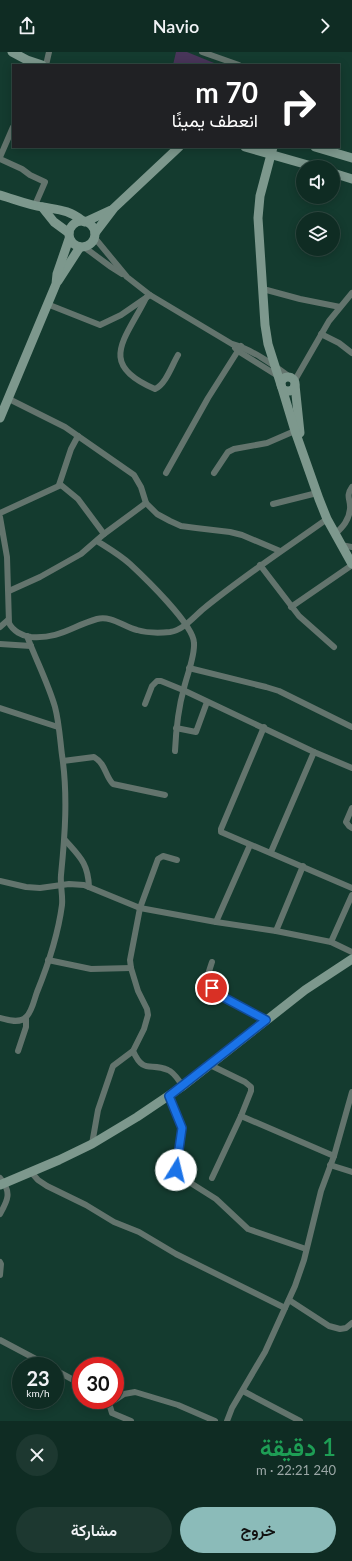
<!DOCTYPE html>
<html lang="ar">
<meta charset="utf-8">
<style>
:root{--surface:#0f2c23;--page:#1d3830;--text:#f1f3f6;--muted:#9ba7a6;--line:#2f4841;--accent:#8bbbb9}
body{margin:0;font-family:Lato,Vazirmatn,sans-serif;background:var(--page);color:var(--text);direction:rtl;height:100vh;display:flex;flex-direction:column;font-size:15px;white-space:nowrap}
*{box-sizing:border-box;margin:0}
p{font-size:13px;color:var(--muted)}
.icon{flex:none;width:22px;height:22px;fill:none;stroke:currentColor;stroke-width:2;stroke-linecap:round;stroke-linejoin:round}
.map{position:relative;height:1369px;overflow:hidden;direction:ltr}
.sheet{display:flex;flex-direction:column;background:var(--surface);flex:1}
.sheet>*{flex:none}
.top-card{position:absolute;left:12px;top:12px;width:328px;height:84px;border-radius:0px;box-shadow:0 2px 10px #0003,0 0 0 1px var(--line);direction:rtl;background:#202124;color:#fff;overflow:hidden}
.tools{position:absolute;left:296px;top:108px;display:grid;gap:8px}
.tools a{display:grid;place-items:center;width:44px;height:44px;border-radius:50%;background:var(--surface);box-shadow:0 2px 10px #0003,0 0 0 1px var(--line);font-size:20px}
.speed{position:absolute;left:12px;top:1305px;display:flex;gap:8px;font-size:20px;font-weight:700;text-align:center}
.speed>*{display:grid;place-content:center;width:52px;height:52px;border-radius:50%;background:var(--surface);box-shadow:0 2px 10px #0003,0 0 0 1px var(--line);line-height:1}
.speed small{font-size:10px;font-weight:400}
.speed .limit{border:6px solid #d22;background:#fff;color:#111}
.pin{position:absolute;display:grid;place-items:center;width:34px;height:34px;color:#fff;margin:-17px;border:2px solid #fff;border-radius:50%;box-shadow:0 1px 4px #0007}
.me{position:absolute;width:44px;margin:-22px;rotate:9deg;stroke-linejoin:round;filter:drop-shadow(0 0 3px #0008)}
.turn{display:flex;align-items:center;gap:14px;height:84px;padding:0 16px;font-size:18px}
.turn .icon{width:52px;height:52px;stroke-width:2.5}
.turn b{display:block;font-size:28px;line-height:34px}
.round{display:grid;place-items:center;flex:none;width:42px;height:42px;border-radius:21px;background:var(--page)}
.summary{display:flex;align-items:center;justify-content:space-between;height:68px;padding:0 16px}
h1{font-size:24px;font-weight:600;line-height:30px;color:#1e9e55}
.button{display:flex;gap:8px;margin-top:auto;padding:8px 16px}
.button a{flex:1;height:46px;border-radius:24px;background:var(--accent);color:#111;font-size:16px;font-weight:600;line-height:46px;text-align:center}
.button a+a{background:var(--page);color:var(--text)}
header{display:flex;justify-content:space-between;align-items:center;height:52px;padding:0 16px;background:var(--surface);font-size:18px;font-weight:600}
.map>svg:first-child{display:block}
</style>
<header><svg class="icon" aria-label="forward" viewBox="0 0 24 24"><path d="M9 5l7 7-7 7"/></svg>Navio<svg class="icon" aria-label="share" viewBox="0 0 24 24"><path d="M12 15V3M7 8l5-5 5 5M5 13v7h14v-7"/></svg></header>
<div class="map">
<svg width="352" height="1369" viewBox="0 0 352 1369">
<rect width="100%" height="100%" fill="#143b2f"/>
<!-- green -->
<path fill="#483559" d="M176,0H187L219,13H173Z"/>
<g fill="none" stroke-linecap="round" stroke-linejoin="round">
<!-- street -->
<g stroke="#63746d" stroke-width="6">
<path d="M202,0L239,13"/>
<path d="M46,13L49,0"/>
<path d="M0,105L13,75"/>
<path d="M0,107L22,117L30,123L45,130L35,153"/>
<path d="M94,185L127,225L150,243"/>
<path d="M84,195L111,215L122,222"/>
<path d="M263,237L300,247L340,255"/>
<path d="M146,246C126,287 96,312 155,337C166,332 172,313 178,303"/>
<path d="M47,252L100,273L121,263L150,243L232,292C253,298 272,312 290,325"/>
<path d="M321,282L339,291L352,301"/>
<path d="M235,296L238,299L278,324"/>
<path d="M295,328L329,269L352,241"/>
<path d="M9,347L65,375L134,423L141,435L146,451L157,462L170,469L181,474L196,476L230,480L242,483L280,499"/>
<path d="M166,421L208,346L241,294"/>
<path d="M214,421L228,400L234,397L267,391L297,378"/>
<path d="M59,433L71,397L78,384"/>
<path d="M273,452L317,441"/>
<path d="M0,461L61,433L78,447L104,482"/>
<path d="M0,465L7,505L9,571C13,579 22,584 31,585C60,587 72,574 97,567C111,563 124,575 137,578C147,581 160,581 170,580C183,578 193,566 202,558C242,525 285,497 327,467"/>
<path d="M335,482C343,475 349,468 350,457C351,447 345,445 352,435"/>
<path d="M97,489C108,496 120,503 130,512C144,525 194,573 194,591C195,604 187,623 184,636C178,657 176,678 175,699"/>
<path d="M341,493L352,495"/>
<path d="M260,513L299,564L334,595"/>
<path d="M9,539L40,525L81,502L104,482L146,451"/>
<path d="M291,555L352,513"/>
<path d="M0,575L8,568"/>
<path d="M0,592L31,594"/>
<path d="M189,616L266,635L279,639L352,675"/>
<path d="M145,652L152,634L157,629H161L183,638L314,700L352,716"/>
<path d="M0,656L58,675"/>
<path d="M264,675L221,777V780L352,836"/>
<path d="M176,676L196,680L207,650"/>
<path d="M63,709L94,705C106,712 105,724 113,732L165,743"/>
<path d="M352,756L346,770L349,774L352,776"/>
<path d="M65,788C80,805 88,811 89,835"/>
<path d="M271,800L314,700"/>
<path d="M177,808L163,804L158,807L140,856L130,908L131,916L138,939L147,957L148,963L144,977L133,999C144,1023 150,1010 168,1018C174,1020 179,1029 183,1034"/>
<path d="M0,829L26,835L40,836L69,832L84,833L140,856L216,870L276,879L331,890L352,900"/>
<path d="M216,870L250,793"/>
<path d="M276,879L303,814"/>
<path d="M331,890L352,843"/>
<path d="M48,908L91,917L131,916"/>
<path d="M212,910C210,917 206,924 209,931C215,946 252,960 266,968"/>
<path d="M0,966C7,968 20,972 26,965C32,960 34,948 37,940C48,913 58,883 62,853C63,843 60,833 61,823C65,783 68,743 62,703C60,687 59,670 55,655C48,631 36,608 27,584"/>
<path d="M18,999L26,975V966"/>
<path d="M210,1013L245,1030L251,1035V1039L241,1064L212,1126"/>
<path d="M169,1044L182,1077L176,1118L178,1123L216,1147L248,1177L306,1197"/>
<path d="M241,1064L334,1104"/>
<path d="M92,1092L98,1058L113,1014L133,999"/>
<path d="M330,1113L352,1120"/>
<path d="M31,1120L38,1128L47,1134L86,1153L114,1170L139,1180L176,1202L285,1256"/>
<path d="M0,1126C12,1140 8,1148 0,1162"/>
<path d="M0,1210L1,1212L0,1223"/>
<path d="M289,1248L329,1274L340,1277L346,1276L352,1271"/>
<path d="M0,1288L49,1314"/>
<path d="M55,1318L81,1332"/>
<path d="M243,1339L300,1369"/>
<path d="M108,1348L112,1361L131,1369"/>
<path d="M115,1348L124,1342L135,1340L178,1353L215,1369"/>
<path d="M227,1369L232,1356L265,1300L295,1234L304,1208L321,1139L334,1104L352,1040"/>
</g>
<!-- secondary -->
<g stroke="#7d988d" stroke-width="9">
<path d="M12,0L27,8L42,13"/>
<path d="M245,95L315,115"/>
<path d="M273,95L260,144L258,166L265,273L268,292L281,333"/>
<path d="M315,95L352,106"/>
<path d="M333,121L352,127"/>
<path d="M0,143C14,147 28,153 43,155C60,158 69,158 83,169"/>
<path d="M42,155L54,170L69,181"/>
<circle cx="82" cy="182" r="13"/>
<path d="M85,170L111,158"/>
<path d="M95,181L114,156L179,95"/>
<path d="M58,229L80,195"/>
<circle cx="288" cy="332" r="7"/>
<path d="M295,333L300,381"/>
<path d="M282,336L295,379L319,447L327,467L352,512"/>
<path d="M0,366L56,232L57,222L69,187"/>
<path d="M0,1133L59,1108L92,1092L137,1065L183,1034L305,938L352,907"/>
</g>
</g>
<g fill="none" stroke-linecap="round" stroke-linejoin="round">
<defs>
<path id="route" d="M176,1118L182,1076L169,1044L266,968L223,945L212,936"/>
</defs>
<!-- route casing -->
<use href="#route" stroke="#114b97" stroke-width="10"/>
<!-- route -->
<use href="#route" stroke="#1a73e8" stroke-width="7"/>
</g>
</svg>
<div class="tools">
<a><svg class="icon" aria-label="sound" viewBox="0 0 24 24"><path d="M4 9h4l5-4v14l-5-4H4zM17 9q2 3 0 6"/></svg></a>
<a><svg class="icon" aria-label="layers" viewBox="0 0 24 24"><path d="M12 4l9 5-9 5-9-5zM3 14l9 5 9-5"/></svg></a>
</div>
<div class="speed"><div>23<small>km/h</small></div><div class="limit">30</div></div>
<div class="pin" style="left:212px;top:936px;background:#d93025"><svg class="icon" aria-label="arrive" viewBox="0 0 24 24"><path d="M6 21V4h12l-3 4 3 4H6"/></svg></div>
<svg class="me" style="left:176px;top:1118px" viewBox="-20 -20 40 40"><circle r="19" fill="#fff"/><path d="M0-13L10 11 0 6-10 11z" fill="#1a73e8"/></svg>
<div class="top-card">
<div class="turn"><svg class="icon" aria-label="right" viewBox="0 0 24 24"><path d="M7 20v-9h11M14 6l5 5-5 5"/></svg><div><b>70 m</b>انعطف يمينًا</div></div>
</div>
</div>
<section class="sheet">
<div class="summary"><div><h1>1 دقيقة</h1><p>240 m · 22:21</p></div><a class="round"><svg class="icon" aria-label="close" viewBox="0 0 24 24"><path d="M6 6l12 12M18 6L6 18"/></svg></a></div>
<div class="button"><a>خروج</a><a>مشاركة</a></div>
</section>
